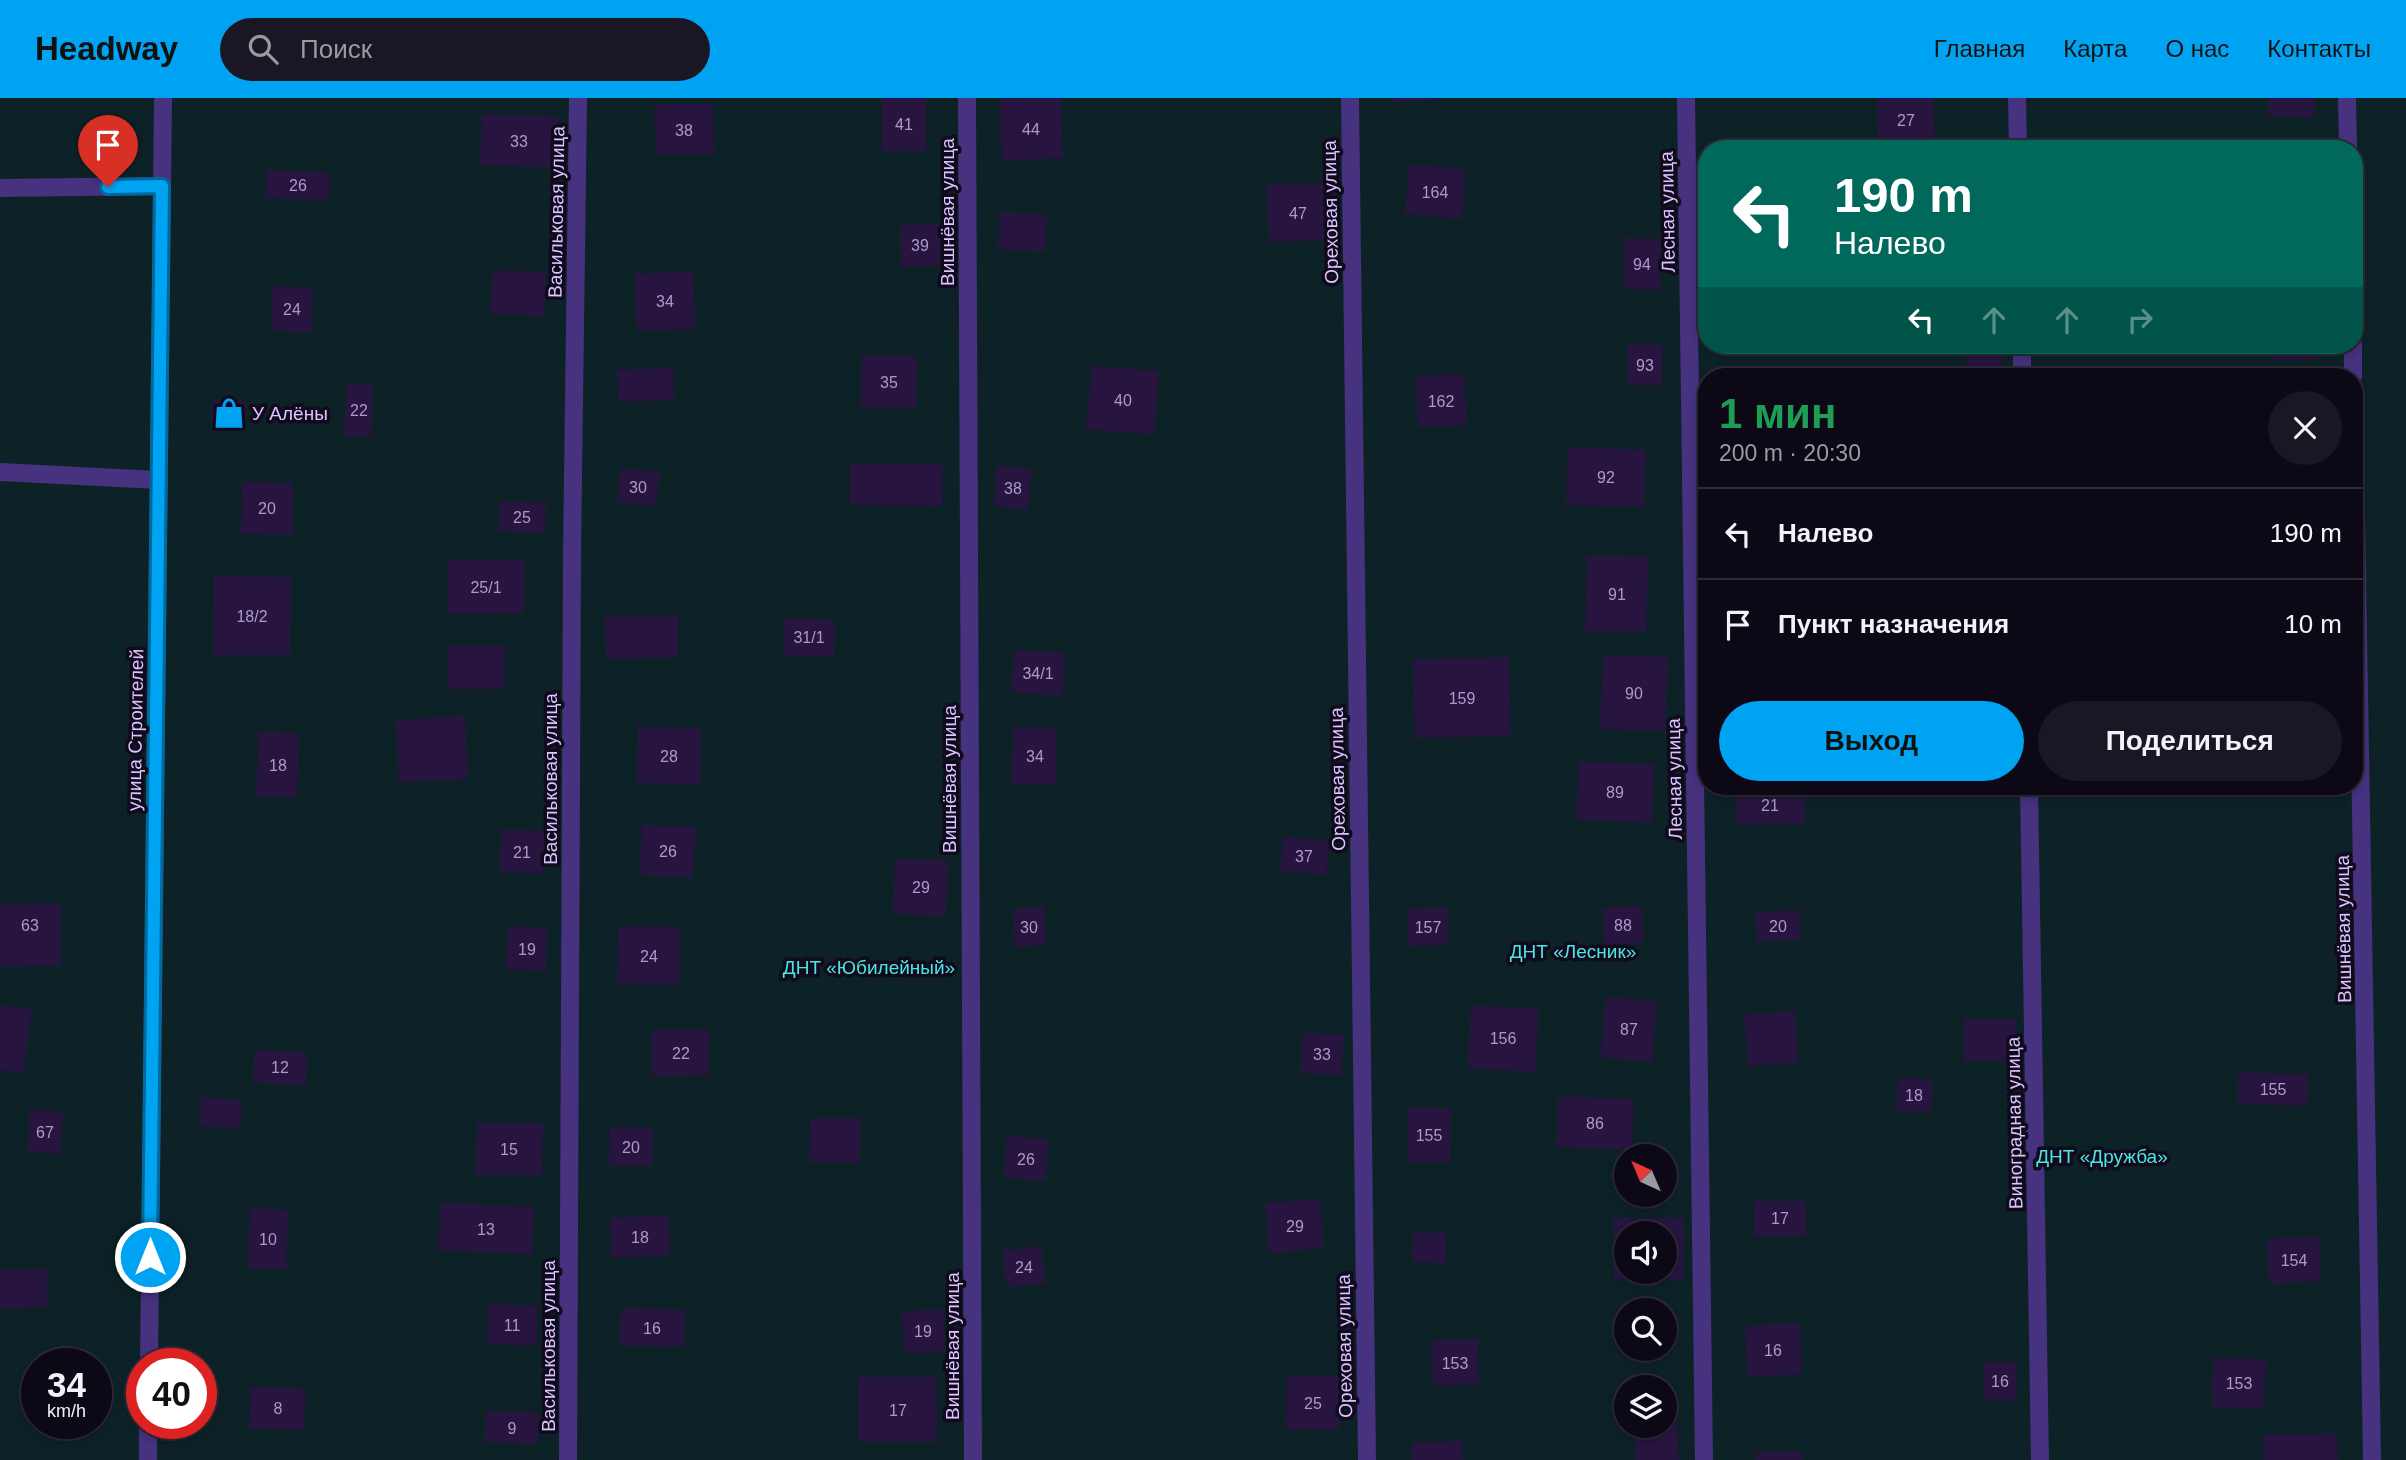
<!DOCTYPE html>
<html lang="ru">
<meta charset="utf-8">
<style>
:root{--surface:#0d0816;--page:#1b1623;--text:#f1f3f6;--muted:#9a9aa1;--line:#2d2935;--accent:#00a3f1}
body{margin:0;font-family:Arial,sans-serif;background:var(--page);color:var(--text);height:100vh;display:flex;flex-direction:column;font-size:26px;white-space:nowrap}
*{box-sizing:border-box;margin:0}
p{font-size:23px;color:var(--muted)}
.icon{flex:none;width:38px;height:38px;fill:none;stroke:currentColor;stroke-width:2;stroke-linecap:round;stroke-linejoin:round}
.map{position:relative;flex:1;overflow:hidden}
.drawer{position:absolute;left:1698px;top:270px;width:665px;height:427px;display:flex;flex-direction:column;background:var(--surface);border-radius:28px;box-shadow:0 4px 10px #0003,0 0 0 2px var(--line)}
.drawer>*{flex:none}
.hud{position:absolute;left:1698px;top:42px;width:665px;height:214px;border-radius:28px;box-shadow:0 4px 10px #0003,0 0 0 2px var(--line);background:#00695c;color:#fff;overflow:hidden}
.needle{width:46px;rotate:316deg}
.fabs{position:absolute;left:1614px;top:1046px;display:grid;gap:14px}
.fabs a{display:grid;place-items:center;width:63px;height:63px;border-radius:50%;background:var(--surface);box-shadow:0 4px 10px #0003,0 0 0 2px var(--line);font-size:35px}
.speed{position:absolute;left:21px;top:1250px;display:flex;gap:14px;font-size:35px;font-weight:700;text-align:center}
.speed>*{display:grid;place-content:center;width:91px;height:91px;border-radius:50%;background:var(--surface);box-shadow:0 4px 10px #0003,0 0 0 2px var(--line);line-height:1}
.speed small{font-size:18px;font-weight:400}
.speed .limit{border:10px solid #d22;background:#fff;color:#111}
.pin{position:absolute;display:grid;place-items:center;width:60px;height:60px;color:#fff;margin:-72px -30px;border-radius:50% 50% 50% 0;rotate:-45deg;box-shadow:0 0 7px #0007}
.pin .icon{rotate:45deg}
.me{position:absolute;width:77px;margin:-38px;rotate:0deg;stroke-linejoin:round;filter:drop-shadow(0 0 5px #0008)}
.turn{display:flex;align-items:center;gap:24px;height:147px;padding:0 21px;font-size:32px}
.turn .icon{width:91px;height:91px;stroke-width:2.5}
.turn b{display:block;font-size:49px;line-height:60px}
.lanes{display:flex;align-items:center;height:66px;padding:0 21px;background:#0003;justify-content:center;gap:35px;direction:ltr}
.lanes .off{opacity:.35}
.round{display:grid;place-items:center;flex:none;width:74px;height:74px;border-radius:37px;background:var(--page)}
.head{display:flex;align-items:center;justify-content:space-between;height:119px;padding:0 21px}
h1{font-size:42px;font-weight:700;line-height:52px;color:#1e9e55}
.button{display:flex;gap:14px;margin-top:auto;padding:14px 21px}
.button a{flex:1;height:80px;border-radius:42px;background:var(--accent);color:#111;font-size:28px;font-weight:700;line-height:80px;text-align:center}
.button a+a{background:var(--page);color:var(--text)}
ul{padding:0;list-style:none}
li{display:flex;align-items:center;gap:21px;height:91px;padding:0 21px;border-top:2px solid var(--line)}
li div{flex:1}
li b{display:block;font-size:26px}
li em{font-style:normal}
header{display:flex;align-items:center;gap:42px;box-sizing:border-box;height:98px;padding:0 35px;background:var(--accent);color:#111}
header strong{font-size:33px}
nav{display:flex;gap:38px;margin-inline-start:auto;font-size:24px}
.search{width:490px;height:63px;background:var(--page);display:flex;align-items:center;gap:18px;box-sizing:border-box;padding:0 24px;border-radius:38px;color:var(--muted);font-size:26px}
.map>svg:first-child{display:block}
</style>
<header>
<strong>Headway</strong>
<div class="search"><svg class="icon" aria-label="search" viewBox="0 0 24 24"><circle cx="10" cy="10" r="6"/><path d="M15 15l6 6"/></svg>Поиск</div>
<nav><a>Главная</a><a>Карта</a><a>О нас</a><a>Контакты</a></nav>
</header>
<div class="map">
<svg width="2406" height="1362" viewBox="0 0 2406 1362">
<rect width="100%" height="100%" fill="#110a1d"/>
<!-- green -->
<path fill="#0d2227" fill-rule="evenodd" d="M0,0H2406V1362H0ZM1706,51H2354V247H1706ZM1706,278H2354V688H1706ZM1626,1059H1664V1097H1626ZM1626,1136H1664V1174H1626ZM1626,1213H1664V1251H1626ZM37,1265H96V1325H37ZM142,1265H201V1325H142ZM1626,1290H1664V1328H1626Z"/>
<!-- building -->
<g fill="#27153f" fill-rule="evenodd">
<rect x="882" y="0" width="44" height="53"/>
<path d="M1061,0L1063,60L1002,63L999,1Z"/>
<path d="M1392,0H1435V2L1392,4Z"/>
<path d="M1877,0H1933L1935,44L1878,45Z"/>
<path d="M2269,0H2315L2314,20L2267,17Z"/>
<path d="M713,6L714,56L656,57L654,7Z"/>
<path d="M482,16L558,19L556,70L480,67Z"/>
<path d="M1409,66L1466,71L1462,121L1405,116Z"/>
<path d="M267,72L330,75L329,102L265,100Z"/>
<path d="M1326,85L1328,142L1269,144L1267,87Z"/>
<path d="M1000,114L1047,116L1045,154L998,151Z"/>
<path d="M939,126L940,168L901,169L900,127Z"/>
<path d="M1624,140L1661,141L1660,192L1624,191Z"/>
<path d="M493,172L546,174L544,218L490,216Z"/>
<path d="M693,173L696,231L637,233L634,176Z"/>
<path d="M272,188L313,190L312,234L271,233Z"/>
<path d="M1628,246L1662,247V287H1628Z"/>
<path d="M2273,247H2315L2314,262H2273Z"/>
<path d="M1967,248L2002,249L2001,278H1966Z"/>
<path d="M861,258H917L916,310L861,309Z"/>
<path d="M1092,268L1159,273L1154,337L1086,331Z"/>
<path d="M673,270L674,302L618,304L617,272Z"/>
<path d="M1804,272L1805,278H1742V275Z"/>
<path d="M1464,276L1467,327L1418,330L1415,278Z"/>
<path d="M347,286L373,287L371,339L344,338Z"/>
<path d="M213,302L246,303L245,329L212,327Z"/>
<path d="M1568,349L1646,352L1644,409L1566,407Z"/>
<path d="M850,366H943L942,408L850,407Z"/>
<path d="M997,368L1032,371L1028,412L994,408Z"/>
<path d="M621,370L660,374L656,408L617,404Z"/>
<path d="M242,384L293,385V437L241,436Z"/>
<path d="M500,403L546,405L545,435L498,433Z"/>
<path d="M1587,458L1648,459L1646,534H1585Z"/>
<path d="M524,461V515L448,516V462Z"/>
<path d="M214,478L291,479L290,557H213Z"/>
<path d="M605,518H678V560L606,561Z"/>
<path d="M785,520L835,522L834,559L783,557Z"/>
<path d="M448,547L505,548V591H447Z"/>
<path d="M1014,552L1066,555L1062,598L1011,594Z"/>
<path d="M1603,557L1668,559L1665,633L1600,631Z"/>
<path d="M1509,559L1511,638L1415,640L1413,561Z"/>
<path d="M465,618L468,681L399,684L396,622Z"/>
<path d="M638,629L701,630L700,686L637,685Z"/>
<path d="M1013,629L1057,630L1056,687L1012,686Z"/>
<path d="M259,634L299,635L297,700L256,698Z"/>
<path d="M1579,663L1655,667L1651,725L1576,721Z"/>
<path d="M1736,688H1804L1805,726L1736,727Z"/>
<path d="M642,727L696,729L693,780L640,777Z"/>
<path d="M501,731L545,733L543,776L500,774Z"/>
<path d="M1283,739L1329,743L1326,777L1280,773Z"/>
<path d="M895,761L948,762L946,818L893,816Z"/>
<path d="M61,805V868L0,869V806Z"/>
<path d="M1641,808L1644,844L1605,847L1603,810Z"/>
<path d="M1044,809L1046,847L1015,849L1013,811Z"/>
<path d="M1448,810V847L1408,848V811Z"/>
<path d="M1800,812V842L1757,843L1756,814Z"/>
<path d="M508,828L547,830L546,873L506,871Z"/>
<path d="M618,828L680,829L679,887L617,886Z"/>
<path d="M1606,899L1657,903L1652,964L1600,959Z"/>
<path d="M0,907L32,911L24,975L0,972Z"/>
<path d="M1471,907L1539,911L1535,974L1468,970Z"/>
<path d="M1795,913L1798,965L1748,968L1744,917Z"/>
<path d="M1964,921H2016L2015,963H1964Z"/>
<path d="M709,931V977L652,978V932Z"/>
<path d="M1303,934L1344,937L1341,978L1300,975Z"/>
<path d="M254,952L307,954L306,987L253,985Z"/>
<path d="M2239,974L2309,977L2307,1008L2237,1005Z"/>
<path d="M1898,980L1932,981L1931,1014L1896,1013Z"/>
<path d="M1558,998L1634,1001L1632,1051L1556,1049Z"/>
<path d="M201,999L242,1003L240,1031L200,1028Z"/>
<path d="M1408,1010H1451L1450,1064H1408Z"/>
<path d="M30,1012L63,1014L60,1056L28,1054Z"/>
<path d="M810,1020H860V1065L809,1064Z"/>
<path d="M477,1025H543L542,1077H476Z"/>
<path d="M610,1029L653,1030V1068H609Z"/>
<path d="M1007,1038L1048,1041L1046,1083L1004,1080Z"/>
<path d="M1320,1101L1324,1150L1269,1155L1266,1105Z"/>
<rect x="1754" y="1103" width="52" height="35"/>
<path d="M441,1105L534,1109L532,1156L438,1152Z"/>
<path d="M250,1110L288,1112L286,1172L247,1170Z"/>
<path d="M669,1117L670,1158L611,1160L610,1120Z"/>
<path d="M1613,1120H1684V1181L1614,1182ZM1626,1136H1664V1174H1626Z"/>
<path d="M1413,1135H1446V1165L1412,1164Z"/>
<path d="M2319,1138L2321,1183L2269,1186L2267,1141Z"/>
<path d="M1041,1148L1046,1185L1007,1190L1002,1153Z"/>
<path d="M0,1171H47V1209L0,1210Z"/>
<path d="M488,1206L538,1208L536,1248L487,1246Z"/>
<path d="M621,1210L685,1212L684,1249L619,1248Z"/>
<path d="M943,1211L945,1254L904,1256L902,1213Z"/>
<path d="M1800,1225L1802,1276L1747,1279L1745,1228Z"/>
<path d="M1478,1241L1479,1286L1433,1288L1431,1243Z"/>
<path d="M2213,1260L2266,1261L2264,1310L2212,1309Z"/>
<path d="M1984,1264H2017L2016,1303L1983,1302Z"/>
<path d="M1287,1278H1339V1332L1286,1331Z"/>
<rect x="858" y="1279" width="79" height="65"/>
<path d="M251,1289L306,1291L304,1332L249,1330Z"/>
<path d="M486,1313L539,1315L538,1346L484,1344Z"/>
<path d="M1677,1325L1679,1362H1635L1634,1328H1664V1326Z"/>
<path d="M2337,1335L2338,1362H2263V1337Z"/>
<path d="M1462,1343L1463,1362H1412L1411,1345Z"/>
<rect x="1756" y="1354" width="47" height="8"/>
</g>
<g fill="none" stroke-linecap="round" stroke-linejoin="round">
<!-- minor -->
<g stroke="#46327f" stroke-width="18">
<path d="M967,0L973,1362"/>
<path d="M1350,0L1367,1362"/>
<path d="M1686,0L1704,1362"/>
<path d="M2017,0L2018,51"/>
<path d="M2347,0L2348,51"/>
<path d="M0,90L162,88"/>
<path d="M2022,247V278"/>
<path d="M2353,247V278"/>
<path d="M2354,300L2372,1362"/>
<path d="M0,374L158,382"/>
<path d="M2029,688L2040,1362"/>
<path d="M568,1362L572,456L578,0"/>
</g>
<!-- tertiary -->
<g stroke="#46327f" stroke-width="18">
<path d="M149,1265L163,0"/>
<path d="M148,1362V1325"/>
</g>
</g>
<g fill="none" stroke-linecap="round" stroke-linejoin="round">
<defs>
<path id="route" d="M108,89L162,88L150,1159"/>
</defs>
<!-- route casing -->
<use href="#route" stroke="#006a9d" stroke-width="18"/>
<!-- route -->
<use href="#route" stroke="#00a3f1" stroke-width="12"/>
</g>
<!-- icons -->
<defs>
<symbol id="shop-bare" viewBox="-9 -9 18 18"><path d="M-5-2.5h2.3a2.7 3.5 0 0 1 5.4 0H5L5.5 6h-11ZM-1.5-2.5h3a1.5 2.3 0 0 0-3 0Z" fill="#00a3f1" stroke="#110a1d" stroke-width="2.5" paint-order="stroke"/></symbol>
</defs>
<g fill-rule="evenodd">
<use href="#shop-bare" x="207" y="293" width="44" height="44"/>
</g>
<g text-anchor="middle" stroke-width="7" stroke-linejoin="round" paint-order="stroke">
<!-- number labels -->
<g font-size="16" fill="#ac9acf">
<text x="1906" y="28">27</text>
<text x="904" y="32">41</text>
<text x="1031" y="37">44</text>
<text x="684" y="38">38</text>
<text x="519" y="49">33</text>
<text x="298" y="93">26</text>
<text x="1435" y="100">164</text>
<text x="1298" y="121">47</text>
<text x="920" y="153">39</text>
<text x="1642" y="172">94</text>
<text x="665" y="209">34</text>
<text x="292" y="217">24</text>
<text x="1645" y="273">93</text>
<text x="889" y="290">35</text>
<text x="1123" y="308">40</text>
<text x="1441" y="309">162</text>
<text x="359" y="318">22</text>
<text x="1606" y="385">92</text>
<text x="638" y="395">30</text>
<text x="1013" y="396">38</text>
<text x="267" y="416">20</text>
<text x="522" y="425">25</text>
<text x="486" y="495">25/1</text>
<text x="1617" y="502">91</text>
<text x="252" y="524">18/2</text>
<text x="809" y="545">31/1</text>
<text x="1038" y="581">34/1</text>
<text x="1634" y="601">90</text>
<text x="1462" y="606">159</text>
<text x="669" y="664">28</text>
<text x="1035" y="664">34</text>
<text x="278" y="673">18</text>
<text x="1615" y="700">89</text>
<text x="1770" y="713">21</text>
<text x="668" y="759">26</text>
<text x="522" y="760">21</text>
<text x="1304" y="764">37</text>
<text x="921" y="795">29</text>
<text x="30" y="833">63</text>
<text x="1623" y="833">88</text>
<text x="1778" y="834">20</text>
<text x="1029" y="835">30</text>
<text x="1428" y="835">157</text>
<text x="527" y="857">19</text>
<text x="649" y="864">24</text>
<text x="1629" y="937">87</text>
<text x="1503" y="946">156</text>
<text x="681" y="961">22</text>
<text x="1322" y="962">33</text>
<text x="280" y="975">12</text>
<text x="2273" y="997">155</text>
<text x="1914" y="1003">18</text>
<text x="1595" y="1031">86</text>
<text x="45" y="1040">67</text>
<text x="1429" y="1043">155</text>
<text x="631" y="1055">20</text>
<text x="509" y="1057">15</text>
<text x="1026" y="1067">26</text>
<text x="1780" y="1126">17</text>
<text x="1295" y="1134">29</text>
<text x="486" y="1137">13</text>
<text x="640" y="1145">18</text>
<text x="268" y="1147">10</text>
<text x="2294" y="1168">154</text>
<text x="1024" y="1175">24</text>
<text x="512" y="1233">11</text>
<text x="652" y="1236">16</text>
<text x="923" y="1239">19</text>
<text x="1773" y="1258">16</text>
<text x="1455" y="1271">153</text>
<text x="2000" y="1289">16</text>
<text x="2239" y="1291">153</text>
<text x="1313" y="1311">25</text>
<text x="278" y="1316">8</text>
<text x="898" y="1318">17</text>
<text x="512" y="1336">9</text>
</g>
<!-- street labels -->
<g font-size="19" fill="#d9c6ff" stroke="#110a1d">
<text transform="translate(556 114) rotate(-89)" y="7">Васильковая улица</text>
<text transform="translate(947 114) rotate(-90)" y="7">Вишнёвая улица</text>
<text transform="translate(1330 114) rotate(-91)" y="7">Ореховая улица</text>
<text transform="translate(1667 114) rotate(-91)" y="7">Лесная улица</text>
<text transform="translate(135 632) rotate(-89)" y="7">улица Строителей</text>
<text transform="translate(550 681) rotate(-90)" y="7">Васильковая улица</text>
<text transform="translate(949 681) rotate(-90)" y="7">Вишнёвая улица</text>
<text transform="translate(1337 681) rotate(-91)" y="7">Ореховая улица</text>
<text transform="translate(1674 681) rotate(-91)" y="7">Лесная улица</text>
<text transform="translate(2343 831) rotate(-91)" y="7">Вишнёвая улица</text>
<text transform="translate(2014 1025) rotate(-91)" y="7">Виноградная улица</text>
<text transform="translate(548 1248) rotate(-90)" y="7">Васильковая улица</text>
<text transform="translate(952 1248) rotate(-90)" y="7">Вишнёвая улица</text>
<text transform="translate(1344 1248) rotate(-91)" y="7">Ореховая улица</text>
</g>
<!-- poi labels -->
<g font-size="19" fill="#d9c6ff" stroke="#110a1d" text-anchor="start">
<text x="252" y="322">У Алёны</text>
</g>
<!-- park labels -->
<g font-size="19" fill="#4be6e1" stroke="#110a1d">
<text x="1573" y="860">ДНТ «Лесник»</text>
<text x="869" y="876">ДНТ «Юбилейный»</text>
<text x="2102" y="1065">ДНТ «Дружба»</text>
</g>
</g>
</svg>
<div class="fabs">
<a><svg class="needle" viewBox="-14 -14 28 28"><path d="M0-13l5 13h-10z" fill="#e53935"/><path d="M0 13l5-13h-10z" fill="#9a9aa1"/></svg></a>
<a><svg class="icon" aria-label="sound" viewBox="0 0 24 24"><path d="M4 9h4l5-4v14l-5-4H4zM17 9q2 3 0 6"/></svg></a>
<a><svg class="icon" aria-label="search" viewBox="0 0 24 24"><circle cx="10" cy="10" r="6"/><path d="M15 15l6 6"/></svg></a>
<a><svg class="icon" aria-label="layers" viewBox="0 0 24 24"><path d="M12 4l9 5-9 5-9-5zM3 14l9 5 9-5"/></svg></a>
</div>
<div class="speed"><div>34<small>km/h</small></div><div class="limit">40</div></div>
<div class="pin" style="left:108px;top:89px;background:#d93025"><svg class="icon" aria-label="arrive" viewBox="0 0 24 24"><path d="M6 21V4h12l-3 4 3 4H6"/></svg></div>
<svg class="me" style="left:150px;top:1159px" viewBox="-20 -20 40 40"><circle r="17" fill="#00a3f1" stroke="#fff" stroke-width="3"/><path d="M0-11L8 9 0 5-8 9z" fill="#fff"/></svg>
<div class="hud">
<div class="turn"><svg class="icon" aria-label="left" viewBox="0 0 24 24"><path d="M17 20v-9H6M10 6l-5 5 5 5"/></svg><div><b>190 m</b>Налево</div></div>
<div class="lanes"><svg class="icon" aria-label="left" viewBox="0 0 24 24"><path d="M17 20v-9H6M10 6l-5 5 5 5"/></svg><svg class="icon off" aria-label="ahead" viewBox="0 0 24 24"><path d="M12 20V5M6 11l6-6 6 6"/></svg><svg class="icon off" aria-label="ahead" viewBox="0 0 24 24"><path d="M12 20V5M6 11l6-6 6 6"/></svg><svg class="icon off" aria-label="right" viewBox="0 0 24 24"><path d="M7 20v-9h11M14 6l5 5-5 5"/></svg></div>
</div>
<section class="drawer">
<div class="head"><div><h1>1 мин</h1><p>200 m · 20:30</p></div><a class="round"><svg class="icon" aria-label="close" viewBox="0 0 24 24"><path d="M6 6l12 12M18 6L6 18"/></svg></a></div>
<ul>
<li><svg class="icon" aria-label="left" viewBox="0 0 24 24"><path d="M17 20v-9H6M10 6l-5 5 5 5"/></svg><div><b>Налево</b></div><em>190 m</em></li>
<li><svg class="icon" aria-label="arrive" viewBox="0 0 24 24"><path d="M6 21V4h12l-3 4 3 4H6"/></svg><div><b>Пункт назначения</b></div><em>10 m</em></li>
</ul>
<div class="button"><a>Выход</a><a>Поделиться</a></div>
</section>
</div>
